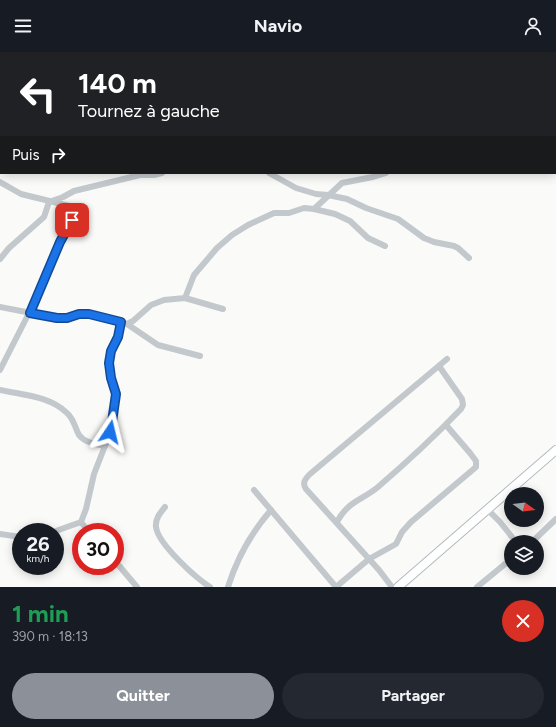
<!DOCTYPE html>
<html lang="fr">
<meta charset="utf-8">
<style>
:root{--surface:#171b24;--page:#242831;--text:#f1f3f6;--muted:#9ea1a6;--accent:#8c9099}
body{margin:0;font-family:Figtree,sans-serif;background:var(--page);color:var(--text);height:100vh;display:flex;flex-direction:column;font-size:15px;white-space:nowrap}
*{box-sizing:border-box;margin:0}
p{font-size:13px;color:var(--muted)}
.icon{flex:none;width:22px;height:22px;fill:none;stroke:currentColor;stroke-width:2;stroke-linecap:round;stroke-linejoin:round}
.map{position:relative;height:535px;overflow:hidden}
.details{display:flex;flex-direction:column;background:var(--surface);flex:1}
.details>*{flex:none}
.top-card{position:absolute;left:0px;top:0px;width:556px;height:122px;box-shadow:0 2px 10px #0003;background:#202124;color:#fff;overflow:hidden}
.needle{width:26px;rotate:105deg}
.tools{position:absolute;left:504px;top:435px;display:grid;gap:8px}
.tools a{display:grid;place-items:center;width:40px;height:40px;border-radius:50%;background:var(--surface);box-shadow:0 2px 10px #0003;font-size:20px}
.speed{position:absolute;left:12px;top:471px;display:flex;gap:8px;font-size:20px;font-weight:700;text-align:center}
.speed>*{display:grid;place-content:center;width:52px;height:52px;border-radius:50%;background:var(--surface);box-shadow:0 2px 10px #0003;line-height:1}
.speed small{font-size:10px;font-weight:400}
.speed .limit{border:6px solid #d22;background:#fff;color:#111}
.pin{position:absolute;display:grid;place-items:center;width:34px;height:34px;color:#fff;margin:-17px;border-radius:8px;box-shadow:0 2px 6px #0006}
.me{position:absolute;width:44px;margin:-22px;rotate:10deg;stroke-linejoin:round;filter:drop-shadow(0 0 3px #0008)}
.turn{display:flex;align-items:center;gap:14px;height:84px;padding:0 12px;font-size:18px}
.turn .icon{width:52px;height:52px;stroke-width:2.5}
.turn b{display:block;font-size:28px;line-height:34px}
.then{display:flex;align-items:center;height:38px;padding:0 12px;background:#0003;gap:8px;font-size:15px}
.round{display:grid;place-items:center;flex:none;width:42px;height:42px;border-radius:21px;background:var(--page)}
.headline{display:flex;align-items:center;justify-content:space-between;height:68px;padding:0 12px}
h1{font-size:24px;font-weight:700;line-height:30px;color:#1e9e55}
.cta{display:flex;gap:8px;margin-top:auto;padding:8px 12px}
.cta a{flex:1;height:46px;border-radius:24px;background:var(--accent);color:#fff;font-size:16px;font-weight:700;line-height:46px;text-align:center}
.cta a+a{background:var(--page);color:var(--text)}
header{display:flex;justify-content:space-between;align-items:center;height:52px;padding:0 12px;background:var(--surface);font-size:18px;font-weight:700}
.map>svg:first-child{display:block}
</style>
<header><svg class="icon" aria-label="menu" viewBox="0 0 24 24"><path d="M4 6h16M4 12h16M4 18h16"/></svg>Navio<svg class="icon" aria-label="person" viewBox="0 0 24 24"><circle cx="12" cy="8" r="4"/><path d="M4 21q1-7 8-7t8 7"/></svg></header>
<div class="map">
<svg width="556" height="535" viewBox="0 0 556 535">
<rect width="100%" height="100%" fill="#fafaf8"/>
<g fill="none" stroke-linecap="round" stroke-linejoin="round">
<defs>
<path id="secondary" d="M398,535L556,398"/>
</defs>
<!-- secondary casing -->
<use href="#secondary" stroke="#b3babf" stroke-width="10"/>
<!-- street -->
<g stroke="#c3c8cc" stroke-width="6">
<path d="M105,0L107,1"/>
<path d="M35,1L36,0"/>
<path d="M555,43L556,41"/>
<path d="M0,63L1,61"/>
<path d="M555,69L556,70"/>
<path d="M0,114H1"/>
<path d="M269,121L296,136L316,142L328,143L347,147L366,156L398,167L424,186L434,190L454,194L458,196L469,206"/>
<path d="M0,130L21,142L78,156L60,190L29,261L0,318"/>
<path d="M314,157L342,131L373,125L386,121"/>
<path d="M0,207L9,196L44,165L49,150L63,145L74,139L140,123H154L162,121"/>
<path d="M185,246L194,223L217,196L232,183L248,173L274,161H289L304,156L314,157L335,162L350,169L368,186L385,194"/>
<path d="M0,255L57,266C68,266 78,261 89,262C102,262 115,268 127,272L133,269L151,253L164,248L185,246L223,257"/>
<path d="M127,272L158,293L200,304"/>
<path d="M0,338C23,343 50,344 67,361C74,367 75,376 79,383C85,391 96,392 105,394"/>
<path d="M254,438L336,535"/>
<path d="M165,455C160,461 155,467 156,475C158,492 196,526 210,535"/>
<path d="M488,458L500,470L516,490"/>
<path d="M337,470C348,449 361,449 378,435C407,410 435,384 461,357L463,353L462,347L439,314"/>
<path d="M53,480L81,470"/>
<path d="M89,480L81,470L86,457L94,422L110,381L112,370L116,342L111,326L109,311L111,299L118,285L121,270"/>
<path d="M0,482L21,485"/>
<path d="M532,490L556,467"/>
<path d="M115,509L137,535"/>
<path d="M228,535C237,506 251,481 271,458"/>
<path d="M336,535L369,507L396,492L402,480L411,470L476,415V409L470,401L446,373"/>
<path d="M392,535L379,518L306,437C302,431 305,427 310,422L447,307"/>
<path d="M477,535L511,507"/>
</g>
<!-- secondary -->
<use href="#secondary" stroke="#fff" stroke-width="8"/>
</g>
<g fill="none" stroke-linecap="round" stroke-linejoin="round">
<defs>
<path id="route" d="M72,168L60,190L30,261L57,266H67L79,262H89L121,270L118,285L111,299L109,311L111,326L116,342L112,370L110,380"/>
</defs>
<!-- route casing -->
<use href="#route" stroke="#114b97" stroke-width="10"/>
<!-- route -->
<use href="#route" stroke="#1a73e8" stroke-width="7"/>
</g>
</svg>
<div class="tools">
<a><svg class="needle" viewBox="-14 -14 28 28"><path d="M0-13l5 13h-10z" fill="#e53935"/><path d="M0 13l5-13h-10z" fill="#9ea1a6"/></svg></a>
<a><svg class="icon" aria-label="layers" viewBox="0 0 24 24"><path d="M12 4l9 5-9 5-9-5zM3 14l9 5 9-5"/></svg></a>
</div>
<div class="speed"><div>26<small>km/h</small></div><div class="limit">30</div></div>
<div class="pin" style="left:72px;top:168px;background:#d93025"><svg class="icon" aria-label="arrive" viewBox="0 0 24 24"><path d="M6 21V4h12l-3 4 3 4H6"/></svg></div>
<svg class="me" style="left:110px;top:380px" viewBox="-20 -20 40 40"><path d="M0-17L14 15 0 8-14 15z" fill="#1a73e8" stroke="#fff" stroke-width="4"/></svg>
<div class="top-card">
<div class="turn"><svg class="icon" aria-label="left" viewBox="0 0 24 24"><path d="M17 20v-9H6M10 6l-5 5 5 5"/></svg><div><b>140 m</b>Tournez à gauche</div></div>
<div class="then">Puis<svg class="icon" aria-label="right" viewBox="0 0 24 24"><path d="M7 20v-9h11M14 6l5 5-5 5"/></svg></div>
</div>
</div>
<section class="details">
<div class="headline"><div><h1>1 min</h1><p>390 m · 18:13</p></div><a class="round" style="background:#d93025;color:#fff"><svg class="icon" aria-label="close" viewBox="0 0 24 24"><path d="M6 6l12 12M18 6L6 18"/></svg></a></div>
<div class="cta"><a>Quitter</a><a>Partager</a></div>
</section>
